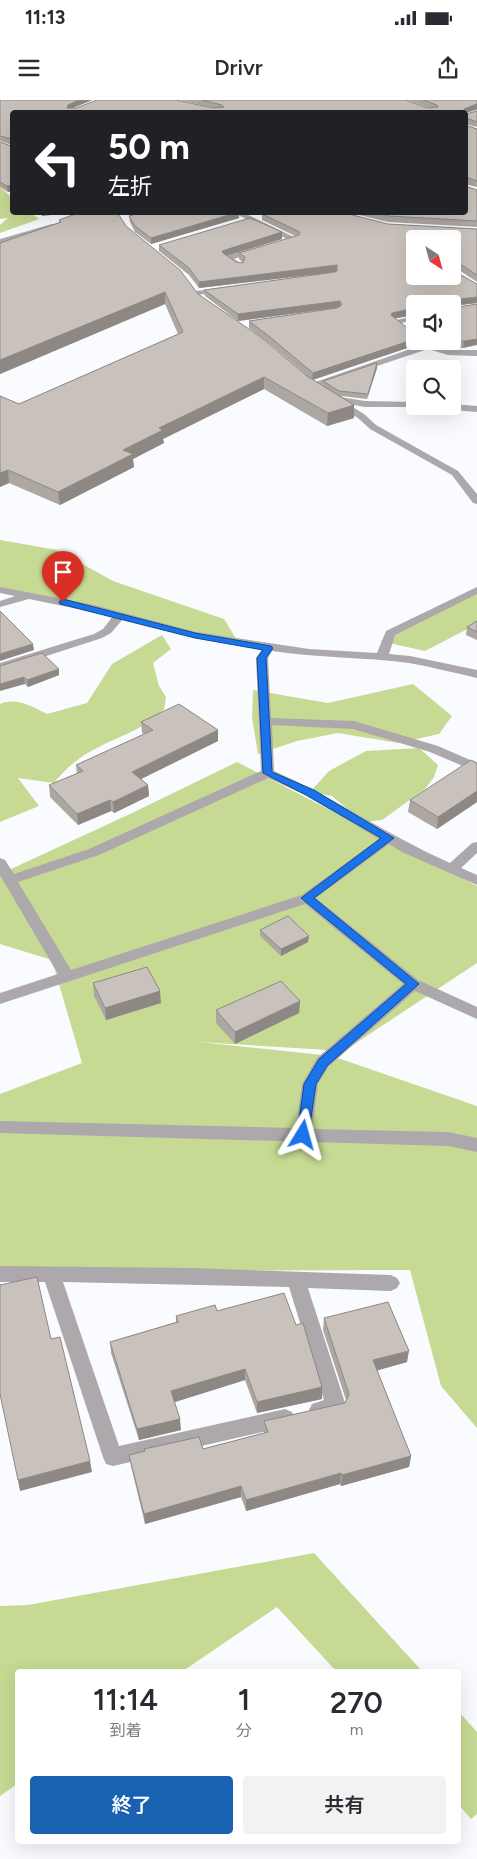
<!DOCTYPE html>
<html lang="ja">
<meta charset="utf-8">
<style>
:root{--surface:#fff;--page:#f2f2f3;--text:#2b2b33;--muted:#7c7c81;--accent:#1962b2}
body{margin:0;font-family:Figtree,"Noto Sans JP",sans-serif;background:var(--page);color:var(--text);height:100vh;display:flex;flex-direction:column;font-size:19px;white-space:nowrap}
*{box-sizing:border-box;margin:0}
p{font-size:16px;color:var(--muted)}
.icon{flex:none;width:28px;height:28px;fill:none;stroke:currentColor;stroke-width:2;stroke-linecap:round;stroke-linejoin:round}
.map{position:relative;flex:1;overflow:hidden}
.details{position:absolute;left:15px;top:1569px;width:446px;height:175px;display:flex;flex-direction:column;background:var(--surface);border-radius:5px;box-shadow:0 5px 20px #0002}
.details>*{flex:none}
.guide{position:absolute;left:10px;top:10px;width:458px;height:105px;border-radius:5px;box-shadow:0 5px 20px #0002;background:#202124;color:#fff;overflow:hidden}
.needle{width:32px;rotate:144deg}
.fabs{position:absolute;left:406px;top:130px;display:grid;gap:10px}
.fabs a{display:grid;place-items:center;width:55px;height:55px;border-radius:5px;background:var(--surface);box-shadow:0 5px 20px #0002;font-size:25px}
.pin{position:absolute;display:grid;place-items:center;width:42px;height:42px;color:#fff;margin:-51px -21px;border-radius:50% 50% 50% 0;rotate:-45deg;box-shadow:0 0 5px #0007}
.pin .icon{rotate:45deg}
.me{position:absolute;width:55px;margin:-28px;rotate:8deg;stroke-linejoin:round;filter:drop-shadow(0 0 4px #0008)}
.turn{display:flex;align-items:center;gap:18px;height:105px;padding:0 15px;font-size:22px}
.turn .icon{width:65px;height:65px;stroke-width:2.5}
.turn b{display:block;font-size:35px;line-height:42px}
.eta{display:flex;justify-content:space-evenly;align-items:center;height:85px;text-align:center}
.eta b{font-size:30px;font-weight:600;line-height:35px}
.primary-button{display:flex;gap:10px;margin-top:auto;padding:10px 15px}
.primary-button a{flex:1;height:58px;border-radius:5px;background:var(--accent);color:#fff;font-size:20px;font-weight:600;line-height:58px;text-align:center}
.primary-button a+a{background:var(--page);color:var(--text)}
.status{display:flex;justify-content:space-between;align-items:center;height:35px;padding:0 25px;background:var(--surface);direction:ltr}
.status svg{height:14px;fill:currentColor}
header{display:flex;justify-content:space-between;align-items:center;height:65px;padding:0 15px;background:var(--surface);font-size:22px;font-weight:600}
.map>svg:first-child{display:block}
</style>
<div class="status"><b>11:13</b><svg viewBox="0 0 49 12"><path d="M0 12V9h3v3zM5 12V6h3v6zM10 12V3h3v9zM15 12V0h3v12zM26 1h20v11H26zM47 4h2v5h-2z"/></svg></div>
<header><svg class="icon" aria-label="menu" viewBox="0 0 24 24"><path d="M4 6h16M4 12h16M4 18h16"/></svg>Drivr<svg class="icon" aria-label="share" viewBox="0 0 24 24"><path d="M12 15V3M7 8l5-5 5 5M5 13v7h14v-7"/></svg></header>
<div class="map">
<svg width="477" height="1759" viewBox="0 0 477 1759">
<rect width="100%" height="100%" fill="#f9fbfe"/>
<!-- green -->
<g fill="#c6da93">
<path d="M0,87L12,98V112L31,113L39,119L0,133V125L8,118L0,119Z"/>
<path d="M0,440L57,450L113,481L224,519L240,545L94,508L0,491Z"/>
<path d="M477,491V524L425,551L380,541Z"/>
<path d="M162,535L171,549L153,563L159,586L166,597L164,610C154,617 145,625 135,630C100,647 79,652 54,683L18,678L39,706L0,722V604C17,597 32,607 47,614L87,603L112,564Z"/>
<path d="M413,584L452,616L439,634L398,643L338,633L297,641L258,654L252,618L253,590L328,603Z"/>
<path d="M419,648L438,665L434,677L425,689L382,720L363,722L332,696L310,692L329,671L366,651Z"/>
<path d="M237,662L477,786V863L344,951L199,942L332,956L477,1006V1328L441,1286L410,1170L0,1171V994L82,963L52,860L0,844V760L11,769L130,714Z"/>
<path d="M314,1453L422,1571H336L277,1507L183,1571H18L17,1684L0,1696V1506L28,1505Z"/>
<path d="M459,1612L477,1632V1714L471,1719L459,1705Z"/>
</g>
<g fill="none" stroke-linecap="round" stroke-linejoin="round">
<!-- minor -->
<g fill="#aca8ab" fill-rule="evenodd">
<path d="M232,112H242L298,139L234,159L244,165L237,167L225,160V156L287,139Z"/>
<path d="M52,124H55V128L0,143V139Z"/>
<path d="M224,188H227V192L195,195L191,193L195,191Z"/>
<path d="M415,216V220L396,224L392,221Z"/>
<path d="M418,241H428L448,250H477V256L448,255L428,249L311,288L307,285L422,245Z"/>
<path d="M340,297L365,301L415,302V306L418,307H365L348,304L364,314L376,325L458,371L477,394V404L473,403L452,375L370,329L358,318L335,304V300Z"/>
<path d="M452,304L477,306V312L440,309L436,306H452Z"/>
<path d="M0,487L94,505L196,532L309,549L377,553L386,531L477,487V494L395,535L389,554L410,556L477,570V578C455,573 432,567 409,563C364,557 318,558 272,551L268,558L271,618L354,621L438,646L477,663V672L430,652L353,629L272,625L274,671C335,698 389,736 450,763L472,743L477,742V753L461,768L477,775V785L402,752L389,744L316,798L418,880L477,907V919L415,891L329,966L318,984L312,1029L448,1032L477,1038V1052L448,1046L0,1033V1021L296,1028L302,984L317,958L403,884L305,804L0,904V893L58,874L0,775V758L5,760L14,774L89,749L261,671L256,558L262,549L195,538L123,519L111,533L102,538L0,571V563L94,534L103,529L113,516L29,499L0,507V501L15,496L0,493ZM268,678L305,695L379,739L302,795L71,870L18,782L99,755Z"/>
<path d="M0,1166L193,1168L391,1175L397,1178L400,1183L397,1188L391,1191L308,1188L346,1306L343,1312L319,1319L312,1316L309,1310L312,1304L324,1300L289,1187L63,1182L119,1346L285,1309L292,1312L295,1318L292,1324L285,1327L113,1366L106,1364L103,1357L45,1182H0Z"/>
</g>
</g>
<!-- wall -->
<g fill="#ada7a2">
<path d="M0,0H92L73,8H214L180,0H406L428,8H430L408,0H477V10L466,13V14L477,11V27L465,24V12H12V45L0,41V42L11,46L12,45V91L8,92L0,87Z"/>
<path d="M465,25L477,29V87L465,84Z"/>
<path d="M477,90V127L388,122L347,112H465Z"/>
<path d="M262,114L388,124L477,129V182L453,166L452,139L415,176L477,184V203L452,206L415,204V215L395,218L419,244L313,280L322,285L323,281L377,263V268L367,299L341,296L354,305V318L327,326L264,289L163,339L164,343L133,359L134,367L60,405L9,383L0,387V296L19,304L178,234L165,204L0,274V143L59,123V120L126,126L198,194L309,277L270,244L249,228V221L338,208L238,221L205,196L204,190L335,172H336L199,188L189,175L159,151V145L282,132V139L227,156L236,162L243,163L239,159V153L295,136L262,120Z"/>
<path d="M129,116L239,118L151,144L135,132L130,122Z"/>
<path d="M477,204L463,248H448L433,241H452L453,208Z"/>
<path d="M415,215V230L407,223L408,217Z"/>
<path d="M477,521V540L466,535L467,527Z"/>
<path d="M0,566L59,575L28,587L25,584Z"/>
<path d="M141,622L218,630V641L141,679L148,685L149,696L114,713L111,711L78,725L50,697L49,685L77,674L76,665L144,634L142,633Z"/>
<path d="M477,663V702L437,729L408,712L410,700Z"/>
<path d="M260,830L308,842L281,856L260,836Z"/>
<path d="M93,883L161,903L106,920L94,896Z"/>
<path d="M300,901L299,913L235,944L216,923V910Z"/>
<path d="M217,1211L296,1225L322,1287V1299L257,1313L245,1280L174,1302L181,1330L139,1340L111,1253L110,1242L176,1222V1216Z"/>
<path d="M324,1218L407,1262L377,1270L411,1356L409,1367L341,1386L340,1384L246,1411L241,1397L145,1424L131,1366L129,1355L203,1349L264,1333V1321L345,1303L346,1300L323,1230Z"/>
</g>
<!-- shaded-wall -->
<g fill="#8d8884">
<path d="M79,0H92L68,10L67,8L68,5Z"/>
<path d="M477,4V9L465,13L464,9Z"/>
<path d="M12,85V91L8,92L7,86Z"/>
<path d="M42,112H80L42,116Z"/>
<path d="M239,112V118L151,144V138Z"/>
<path d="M251,112H259L251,115Z"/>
<path d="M282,132V139L222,157V151Z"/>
<path d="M337,165L336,172L199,188V182Z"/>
<path d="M165,192V204L0,274V260Z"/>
<path d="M477,197V203L452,206V204H451L452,200Z"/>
<path d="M340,201V207L238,221V214Z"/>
<path d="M415,208V215L392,219L391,215L392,213Z"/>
<path d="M415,239V241H419V244L312,280L313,273Z"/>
<path d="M477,239V245L463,248L464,241Z"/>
<path d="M377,263V268L367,299L368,294Z"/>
<path d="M264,277V289L163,339L164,343L133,359L134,367L60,405L58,392L123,350L159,328Z"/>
<path d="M354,305V318L327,326L328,313Z"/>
<path d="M8,370L9,383L0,387V373Z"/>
<path d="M33,544L34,550L0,561V554Z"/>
<path d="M59,569V575L28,587L27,580Z"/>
<path d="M24,577L25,584L0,591V584Z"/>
<path d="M218,630V641L133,683L132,672Z"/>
<path d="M148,685L149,696L114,713L113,702Z"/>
<path d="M477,691V702L437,729L438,717Z"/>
<path d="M110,700L111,711L78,725L77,714Z"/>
<path d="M309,836L308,842L281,856V849Z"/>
<path d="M160,891L161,903L106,920L105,908Z"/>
<path d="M300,901L299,913L235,944V932Z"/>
<path d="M409,1251L407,1262L372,1272L373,1260Z"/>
<path d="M245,1269V1280L172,1303L171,1291Z"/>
<path d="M322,1287V1299L257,1313V1302Z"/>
<path d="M180,1319L181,1330L139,1340L137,1329Z"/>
<path d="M411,1356L409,1367L341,1386L342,1375Z"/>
<path d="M90,1361L92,1372L20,1391L18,1380Z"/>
<path d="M341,1373L340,1384L246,1411V1400Z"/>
<path d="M241,1386V1397L145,1424L144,1414Z"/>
</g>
<!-- building -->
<g fill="#c9c2bc" stroke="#8d8884">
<path d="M0,0H79L68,5L67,8H76L97,0H176L213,8L224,7L222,5L202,0H406L428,8L438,7L437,5L423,0H477V4L464,9L466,14L477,11V22L466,18L465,19V12H12V39L0,36Z"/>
<path d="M465,25L477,29V81L466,77L465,78Z"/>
<path d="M0,42L11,46L12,45V85L7,86L0,82Z"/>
<path d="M465,86L477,90V121L389,116L374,112H465Z"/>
<path d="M81,112H117L126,126L180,170L198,194L262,238L307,276L354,305L328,313L264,277L159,328L163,330L123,350L133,354L58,392L8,370L0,373V296L19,304L183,232L165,192L0,260V143L61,122L59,120Z"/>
<path d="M143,112H239L151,138L135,126L129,116Z"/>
<path d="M266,112H341L388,124L477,129V175L454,160H452V139H415V176H452V170L477,184V197L452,200L451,204H415V208L392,213L391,215L415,234V239L313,273L270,237L249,221L337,208L342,205L340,201L238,214L204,190L335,172L337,171V165L199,182L189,168L159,145L250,118L282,132L222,151L223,153L236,162L243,163L245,157L239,153L299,135L300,132L262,114Z"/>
<path d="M477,204V239L464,241H449H452V208Z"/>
<path d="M415,215V222L408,217Z"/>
<path d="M377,263L368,294L339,291L323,281Z"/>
<path d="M0,511L33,544L0,554Z"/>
<path d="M477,521V532L467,527Z"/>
<path d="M42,553L59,569L27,580L24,577L0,584V566Z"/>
<path d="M179,604L218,630L132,672L148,685L113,702L110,700L77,714L49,685L83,671L76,665L153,630L141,622Z"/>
<path d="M471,660L477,663V691L438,717L410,700Z"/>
<path d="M288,816L309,836L281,849L260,830Z"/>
<path d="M147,867L160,891L105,908L93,883Z"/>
<path d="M281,881L300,901L235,932L216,910Z"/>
<path d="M37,1177L51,1239L60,1237L90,1361L18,1380L0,1294V1185Z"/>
<path d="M284,1193L296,1225L303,1223L322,1287L257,1302L245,1269L171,1291L180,1319L137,1329L110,1242L178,1222L176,1216L215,1205L217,1211Z"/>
<path d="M388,1202L409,1251L373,1260L411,1356L342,1375L341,1373L246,1400L241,1386L144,1414L129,1355L145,1351L144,1349L199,1337L203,1349L268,1332L264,1321L345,1303L349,1294L324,1218Z"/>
</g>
<!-- route -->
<path fill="#1a73e8" stroke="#114b97" d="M63,499L195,533L271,546L273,548L266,558L272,672L314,690L394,738L314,798L419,884L327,966L316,984L308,1038H299L297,1035L304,984L319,959L406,884L301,798L381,738L306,695L263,673L257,558L263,550L195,538L60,504L59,502Z"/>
</svg>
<div class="fabs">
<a><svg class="needle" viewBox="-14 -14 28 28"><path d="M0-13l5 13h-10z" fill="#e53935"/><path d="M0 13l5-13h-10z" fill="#7c7c81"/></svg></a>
<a><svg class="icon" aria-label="sound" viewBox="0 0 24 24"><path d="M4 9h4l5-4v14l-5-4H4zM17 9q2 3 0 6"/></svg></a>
<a><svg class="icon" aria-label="search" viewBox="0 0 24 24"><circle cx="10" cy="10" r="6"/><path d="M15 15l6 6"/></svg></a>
</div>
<div class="pin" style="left:63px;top:502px;background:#d93025"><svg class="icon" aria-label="arrive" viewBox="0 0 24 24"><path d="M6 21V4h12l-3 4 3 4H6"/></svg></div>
<svg class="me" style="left:303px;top:1035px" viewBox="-20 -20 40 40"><path d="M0-17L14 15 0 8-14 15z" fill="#1a73e8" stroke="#fff" stroke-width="4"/></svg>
<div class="guide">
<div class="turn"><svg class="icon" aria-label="left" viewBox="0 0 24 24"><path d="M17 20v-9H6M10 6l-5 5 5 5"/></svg><div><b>50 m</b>左折</div></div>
</div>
<section class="details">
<div class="eta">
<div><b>11:14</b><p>到着</p></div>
<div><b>1</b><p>分</p></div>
<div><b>270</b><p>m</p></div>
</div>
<div class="primary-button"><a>終了</a><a>共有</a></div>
</section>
</div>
